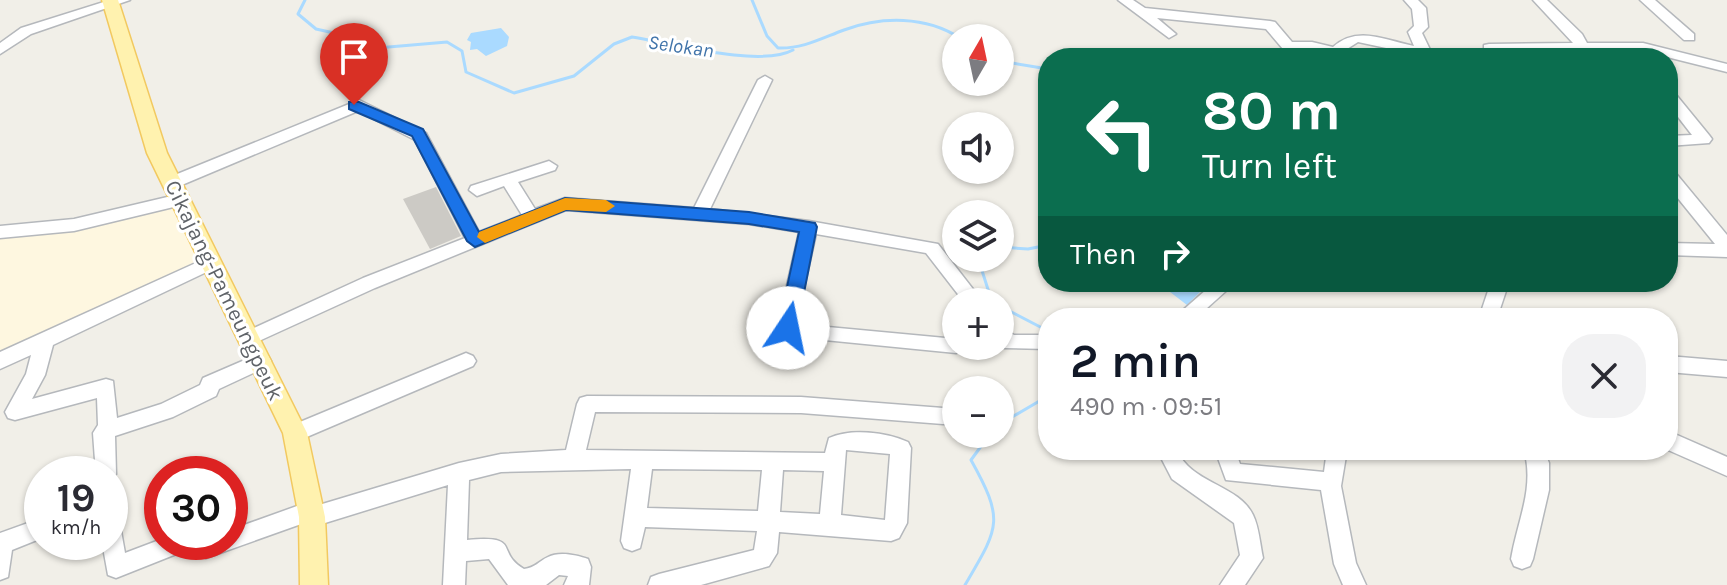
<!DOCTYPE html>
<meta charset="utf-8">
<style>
:root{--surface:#fff;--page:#f2f2f3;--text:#2b2b33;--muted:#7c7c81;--accent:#111827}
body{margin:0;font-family:Karla,sans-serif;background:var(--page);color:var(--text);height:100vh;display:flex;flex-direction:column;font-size:30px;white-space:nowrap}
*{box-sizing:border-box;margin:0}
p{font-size:26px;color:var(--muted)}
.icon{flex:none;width:44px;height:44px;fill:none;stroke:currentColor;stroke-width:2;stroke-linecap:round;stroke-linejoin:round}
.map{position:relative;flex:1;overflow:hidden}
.drawer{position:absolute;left:1038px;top:308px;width:640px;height:152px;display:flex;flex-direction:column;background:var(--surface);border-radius:32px;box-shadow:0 2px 6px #0004}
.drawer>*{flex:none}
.banner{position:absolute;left:1038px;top:48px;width:640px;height:244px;border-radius:32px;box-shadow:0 2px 6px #0004;background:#0b6e4f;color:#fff;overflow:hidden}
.needle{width:52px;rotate:9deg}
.tools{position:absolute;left:942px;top:24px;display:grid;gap:16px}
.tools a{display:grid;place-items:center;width:72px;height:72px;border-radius:50%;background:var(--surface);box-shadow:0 2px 6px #0004;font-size:40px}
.speed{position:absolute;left:24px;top:456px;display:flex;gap:16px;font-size:40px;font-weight:700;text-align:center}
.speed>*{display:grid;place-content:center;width:104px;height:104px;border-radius:50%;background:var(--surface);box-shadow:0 2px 6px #0004;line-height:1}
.speed small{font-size:20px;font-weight:400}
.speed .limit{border:12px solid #d22;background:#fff;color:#111}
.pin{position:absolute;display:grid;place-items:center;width:68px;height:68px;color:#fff;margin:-82px -34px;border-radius:50% 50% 50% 0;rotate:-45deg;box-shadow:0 0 8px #0007}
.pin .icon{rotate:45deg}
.me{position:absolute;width:88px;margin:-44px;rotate:11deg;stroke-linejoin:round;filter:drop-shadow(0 0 6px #0008)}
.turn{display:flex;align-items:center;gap:28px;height:168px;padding:0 32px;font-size:36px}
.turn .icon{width:104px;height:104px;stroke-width:2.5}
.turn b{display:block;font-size:56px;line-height:68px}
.then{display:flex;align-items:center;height:76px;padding:0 32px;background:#0003;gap:16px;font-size:30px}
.round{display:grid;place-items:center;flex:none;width:84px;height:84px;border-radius:32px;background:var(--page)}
.summary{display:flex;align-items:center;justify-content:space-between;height:136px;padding:0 32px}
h1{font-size:48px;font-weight:600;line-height:60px;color:var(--accent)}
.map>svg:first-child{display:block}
</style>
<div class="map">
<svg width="1727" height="585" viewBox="0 0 1727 585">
<rect width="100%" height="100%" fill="#f1efe8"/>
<!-- commercial -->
<path fill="#fef7e0" d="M180,200L209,263L0,361V232L74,225Z"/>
<!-- water -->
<g fill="#aadaff">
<path d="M501,28L509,37L507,46L486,56L477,49L470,50L471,42L467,40L471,33Z"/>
<path d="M1157,282H1210L1187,305Z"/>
</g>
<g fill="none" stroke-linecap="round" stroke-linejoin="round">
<!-- stream -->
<g stroke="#aadaff" stroke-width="3">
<path d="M305,0L298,14L316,29L361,39L377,48L447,42L462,51L466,72L514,93L574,76L614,44L632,37C670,43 760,68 793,50"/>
<path d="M752,0L767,36L778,48C803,49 822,38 844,30C882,16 926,16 960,38"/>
<path d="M1000,61L1048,69"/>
<path d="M1000,247L1028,249L1048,245"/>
<path d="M978,258L992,302"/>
<path d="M1000,306L1048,331"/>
<path d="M1000,424L1048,396"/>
<path d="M965,585C999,527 1005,521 971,460L990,434"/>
</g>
</g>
<!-- building -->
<path fill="#cccac5" d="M436,187L461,236L430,249L403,199Z"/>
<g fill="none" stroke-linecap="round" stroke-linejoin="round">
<defs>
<g id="minor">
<path d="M110,0H130L31,34L0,54V43L21,28Z"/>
<path d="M1118,0H1133L1145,8L1270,21L1275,22L1292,42H1312L1333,47C1357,25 1385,40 1414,46L1408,32L1414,26L1412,9L1404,0H1418L1426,8L1428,27L1422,33L1434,58H1420L1419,55L1358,42L1336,56L1312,50L1283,49L1266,29L1157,18L1176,34L1169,38Z"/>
<path d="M1533,0H1547L1582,34L1587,43H1643L1727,64V72L1643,51L1584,52L1575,57L1570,56L1569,52L1484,51V45L1489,44L1573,43Z"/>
<path d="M1640,0H1655L1694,34V40H1684Z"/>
<path d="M765,76L772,80L710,209L809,221L938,244L983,302H964L926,253L816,234L796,324L956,339V346H965L963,351L956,353L784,336L778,325L799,232L749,224L566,210L375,288L250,345L243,343L241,338L243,333L363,278L465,238L415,140L358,111L177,187H165L163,183L165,179L359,100L426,133L479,232L522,215L504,186L477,196L469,190L471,186L549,161L557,166L555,170L518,182L535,209L565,198L694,208L758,80Z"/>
<path d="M1668,89L1673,91L1709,135L1712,139L1709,143L1668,146V136L1692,135L1668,104Z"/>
<path d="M1668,170L1674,171L1727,235V257L1668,255V243L1715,244L1668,186Z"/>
<path d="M180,194L186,196L188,200L186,204L74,231L0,238V226L74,219Z"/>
<path d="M209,257L218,263L215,268L53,345L45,375L32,399L106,379L113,381L117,418L161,404L200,385L203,378L254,356H268L271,361L268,366L219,389L216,396L173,417L115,436L116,474L110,482V474H96L93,433L98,425L97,398L15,420L8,418L5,412L26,374L31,355L0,369V352Z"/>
<path d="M1215,282H1236L1196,318H1174Z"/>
<path d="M1491,282H1509L1497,318H1479Z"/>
<path d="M1000,327L1014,335H1048V349L1003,348L1000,345Z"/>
<path d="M466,353L473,356L476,361L473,366L302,439L295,442L288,439L285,433L288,427Z"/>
<path d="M1668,356L1727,361V377L1668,372Z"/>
<path d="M587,396L801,397L956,409V425L801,413L595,412L586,450L825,453L829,438C851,428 886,432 908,442L911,448L907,523L899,538L891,541L779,532L777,553L769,566L701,585H648L651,577L659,574L754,550L757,531L645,527L640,548L632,551L624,548L621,541L631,469L501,472L469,480L467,540C523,535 494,551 524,569C535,568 539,561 548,557C559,551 577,555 588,559L591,567L589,585H564L568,576L559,575L546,585H508L489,559L466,561L465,585H443L448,485L312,527L304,523L206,558L198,555L192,543L189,549L116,578L108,575L102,542H110V511L118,514L125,553L162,539V542H230V530L311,501L319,505L459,463L501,454L566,450L577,404L580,398ZM846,450L890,454L885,520L841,515ZM652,469L762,470L758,511L647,508ZM783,470L824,471L820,514L780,512Z"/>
<path d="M1668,431L1727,457V476L1668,450Z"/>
<path d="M1157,450H1177C1191,484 1238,484 1253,515C1259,527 1260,544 1263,558L1245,585H1220L1240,555L1234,523L1172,479Z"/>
<path d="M1215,450H1235L1240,464L1324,472L1327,450H1347L1341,486L1356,563L1366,585H1343L1334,564L1321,490L1226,480Z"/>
<path d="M1524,450H1544L1549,463V490L1533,559L1530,566L1522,569L1514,566L1511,559C1517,522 1535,488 1524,450Z"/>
<path d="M42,518V538L12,550L8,577L0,580V533Z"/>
</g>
<path id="major" d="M102,0H118L167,153L307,433L325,517L328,585H300L299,517L283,433L147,153Z"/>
</defs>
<!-- minor casing -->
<use href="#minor" stroke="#b5b8bc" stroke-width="3"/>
<!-- major casing -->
<use href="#major" stroke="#f2c960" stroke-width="3"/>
<!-- minor -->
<use href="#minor" fill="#fff" fill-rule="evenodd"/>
<!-- major -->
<use href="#major" fill="#fff2af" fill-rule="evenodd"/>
</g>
<!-- route -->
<path fill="#1a73e8" stroke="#114b97" stroke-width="2" d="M349,102H359L423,129L479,232L565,198L749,212L815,223L817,227L797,328L788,335L778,328L799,232L749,224L566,210L475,247L467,241L412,136L349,109Z"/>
<!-- slow -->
<path fill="#f59e0b" d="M565,198L606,200L615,206L606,212L566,210L485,243L477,237L479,232Z"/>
<g text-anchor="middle" stroke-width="6" stroke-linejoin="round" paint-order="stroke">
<!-- far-water labels -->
<g font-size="20" font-style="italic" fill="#4174aa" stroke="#fff">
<text transform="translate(681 46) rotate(8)" y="7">Selokan</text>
</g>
<!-- street labels -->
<g font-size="22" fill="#5f6368" stroke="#fff">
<text transform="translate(225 290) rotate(64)" y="8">Cikajang-Pameungpeuk</text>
</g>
</g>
</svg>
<div class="tools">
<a><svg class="needle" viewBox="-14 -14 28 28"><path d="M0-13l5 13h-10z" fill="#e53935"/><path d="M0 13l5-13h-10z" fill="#7c7c81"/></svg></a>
<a><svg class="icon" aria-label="sound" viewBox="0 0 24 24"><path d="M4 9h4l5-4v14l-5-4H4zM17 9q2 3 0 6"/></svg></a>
<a><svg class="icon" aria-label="layers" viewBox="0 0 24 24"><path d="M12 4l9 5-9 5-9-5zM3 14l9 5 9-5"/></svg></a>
<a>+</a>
<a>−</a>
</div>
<div class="speed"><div>19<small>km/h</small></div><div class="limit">30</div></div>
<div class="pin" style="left:354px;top:105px;background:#d93025"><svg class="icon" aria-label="arrive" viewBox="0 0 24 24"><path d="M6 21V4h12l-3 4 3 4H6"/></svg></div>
<svg class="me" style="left:788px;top:328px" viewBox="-20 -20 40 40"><circle r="19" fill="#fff"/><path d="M0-13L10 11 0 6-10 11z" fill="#1a73e8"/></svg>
<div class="banner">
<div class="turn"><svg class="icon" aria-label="left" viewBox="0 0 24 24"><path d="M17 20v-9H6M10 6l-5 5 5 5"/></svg><div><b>80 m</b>Turn left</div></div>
<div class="then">Then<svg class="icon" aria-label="right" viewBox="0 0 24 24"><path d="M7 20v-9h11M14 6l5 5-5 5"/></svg></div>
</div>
<section class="drawer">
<div class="summary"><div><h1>2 min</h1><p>490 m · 09:51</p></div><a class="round"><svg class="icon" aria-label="close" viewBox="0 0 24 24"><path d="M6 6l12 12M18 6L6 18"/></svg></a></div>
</section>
</div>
